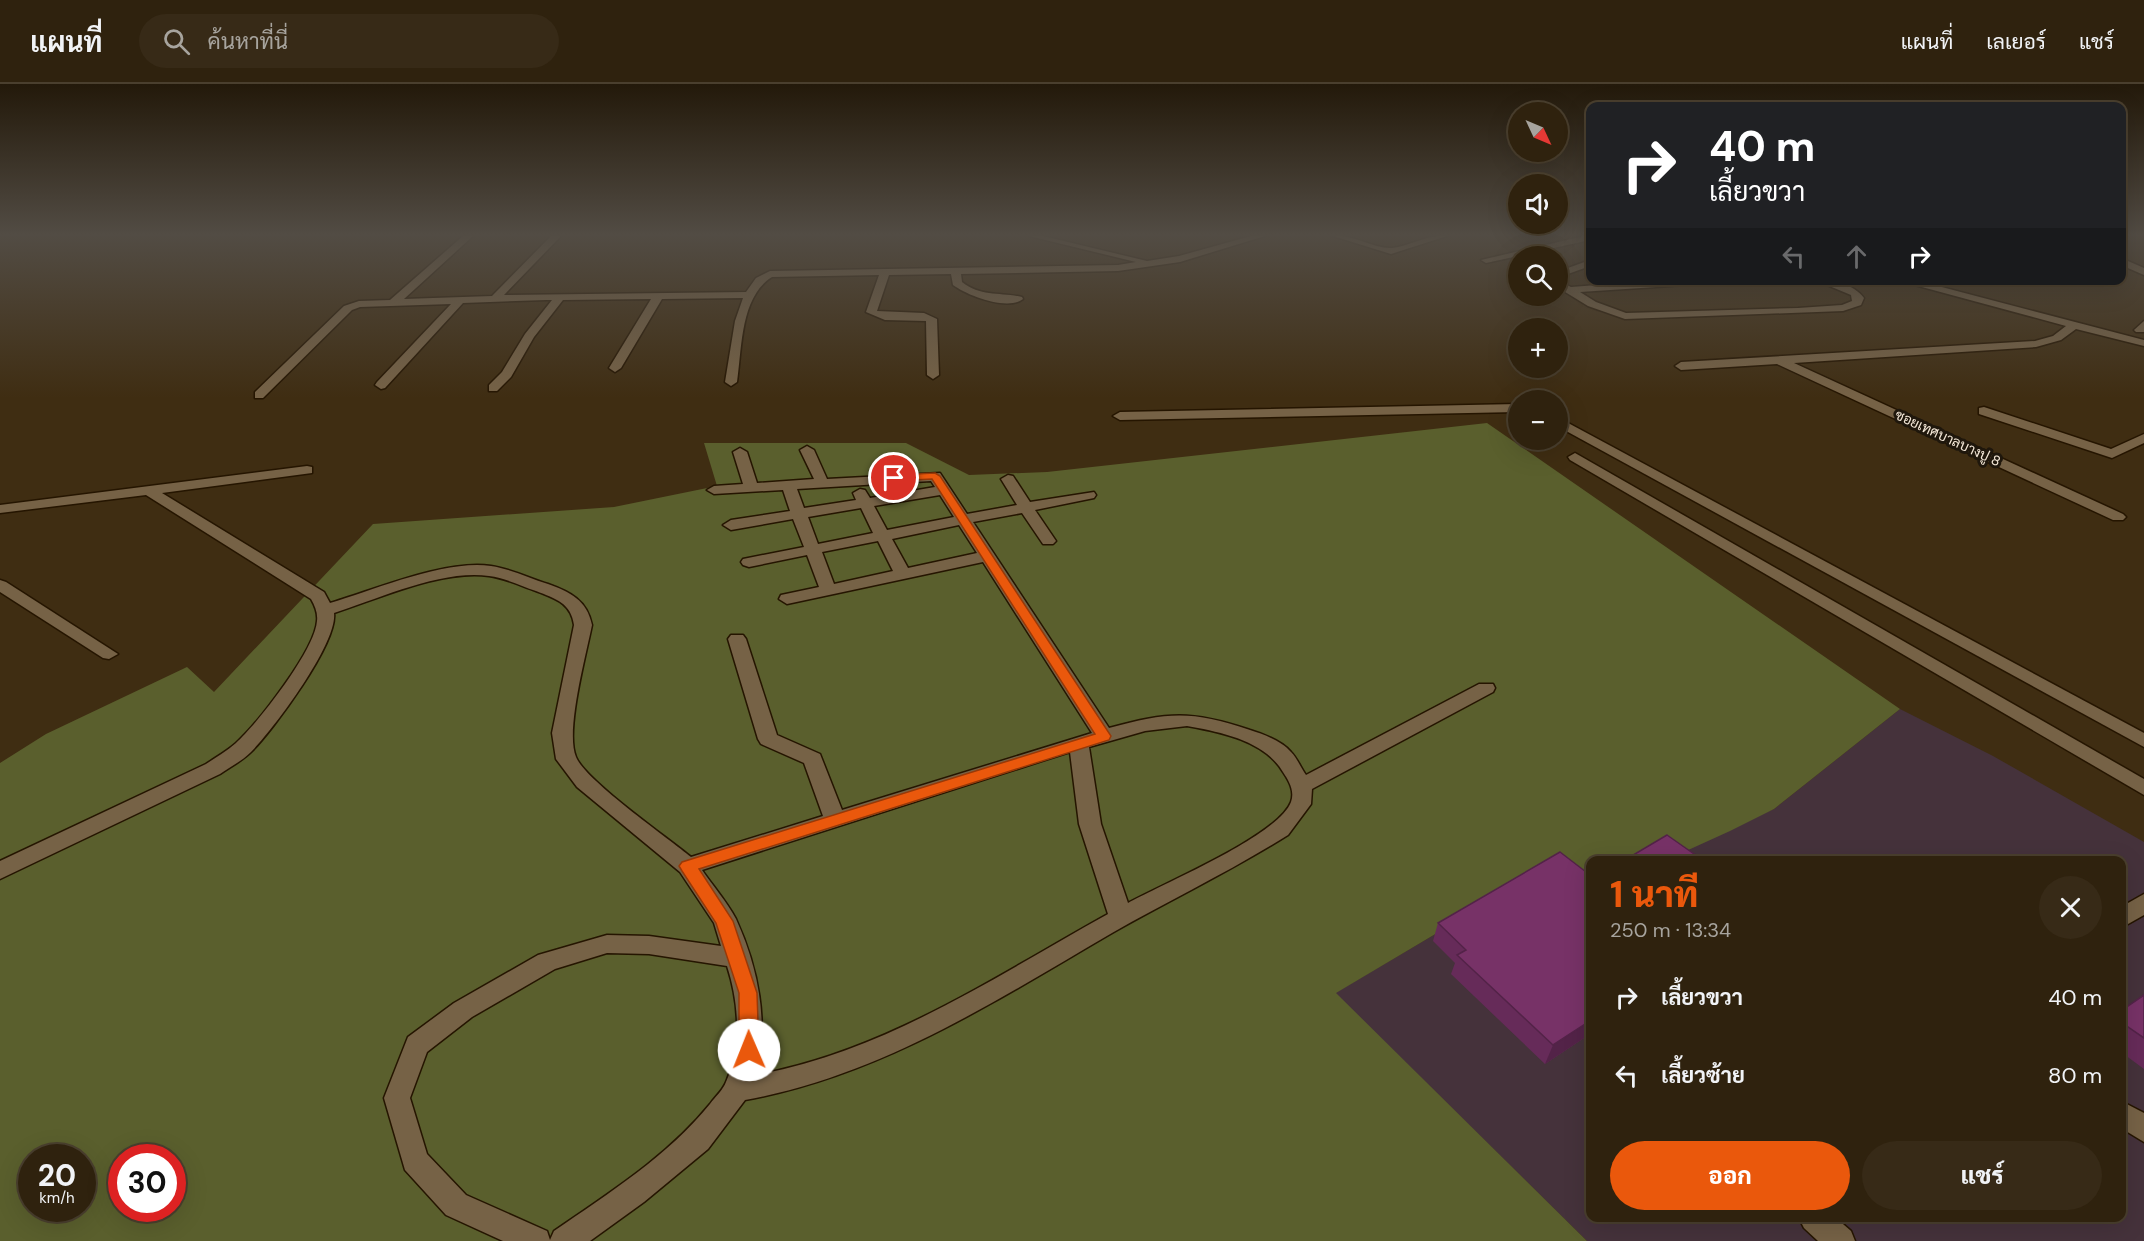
<!DOCTYPE html>
<html lang="th">
<meta charset="utf-8">
<style>
:root{--surface:#2f220e;--page:#372a17;--text:#f1f3f6;--muted:#a7a49e;--line:#4a3f2e;--accent:#ea580c}
body{margin:0;font-family:"DM Sans",Sarabun,sans-serif;background:var(--page);color:var(--text);height:100vh;display:flex;flex-direction:column;font-size:22px;white-space:nowrap}
*{box-sizing:border-box;margin:0}
p{font-size:20px;color:var(--muted)}
.icon{flex:none;width:33px;height:33px;fill:none;stroke:currentColor;stroke-width:2;stroke-linecap:round;stroke-linejoin:round}
.map{position:relative;flex:1;overflow:hidden}
.panel{position:absolute;left:1586px;top:772px;width:540px;height:366px;display:flex;flex-direction:column;background:var(--surface);border-radius:12px;box-shadow:0 6px 24px #0002,0 0 0 2px var(--line)}
.panel>*{flex:none}
.guide{position:absolute;left:1586px;top:18px;width:540px;height:183px;border-radius:12px;box-shadow:0 6px 24px #0002,0 0 0 2px var(--line);background:#202124;color:#fff;overflow:hidden}
.needle{width:39px;rotate:134deg}
.buttons{position:absolute;left:1508px;top:18px;display:grid;gap:12px}
.buttons a{display:grid;place-items:center;width:60px;height:60px;border-radius:50%;background:var(--surface);box-shadow:0 6px 24px #0002,0 0 0 2px var(--line);font-size:30px}
.speed{position:absolute;left:18px;top:1060px;display:flex;gap:12px;font-size:30px;font-weight:700;text-align:center}
.speed>*{display:grid;place-content:center;width:78px;height:78px;border-radius:50%;background:var(--surface);box-shadow:0 6px 24px #0002,0 0 0 2px var(--line);line-height:1}
.speed small{font-size:15px;font-weight:400}
.speed .limit{border:9px solid #d22;background:#fff;color:#111}
.pin{position:absolute;display:grid;place-items:center;width:51px;height:51px;color:#fff;margin:-26px;border:3px solid #fff;border-radius:50%;box-shadow:0 2px 6px #0007}
.me{position:absolute;width:66px;margin:-33px;rotate:359deg;stroke-linejoin:round;filter:drop-shadow(0 0 4px #0008)}
.turn{display:flex;align-items:center;gap:21px;height:126px;padding:0 24px;font-size:27px}
.turn .icon{width:78px;height:78px;stroke-width:2.5}
.turn b{display:block;font-size:42px;line-height:51px}
.lanes{display:flex;align-items:center;height:57px;padding:0 24px;background:#0003;justify-content:center;gap:30px;direction:ltr}
.lanes .off{opacity:.35}
.round{display:grid;place-items:center;flex:none;width:63px;height:63px;border-radius:32px;background:var(--page)}
.summary{display:flex;align-items:center;justify-content:space-between;height:102px;padding:0 24px}
h1{font-size:36px;font-weight:800;line-height:45px;color:var(--accent)}
.cta{display:flex;gap:12px;margin-top:auto;padding:12px 24px}
.cta a{flex:1;height:69px;border-radius:36px;background:var(--accent);color:#fff;font-size:24px;font-weight:800;line-height:69px;text-align:center}
.cta a+a{background:var(--page);color:var(--text)}
ul{padding:0;list-style:none}
li{display:flex;align-items:center;gap:18px;height:78px;padding:0 24px}
li div{flex:1}
li b{display:block;font-size:22px}
li em{font-style:normal}
header{display:flex;align-items:center;gap:36px;box-sizing:border-box;height:84px;padding:0 30px;background:var(--surface);border-bottom:2px solid var(--line)}
header strong{font-size:28px}
nav{display:flex;gap:33px;margin-inline-start:auto;font-size:21px}
.search{width:420px;height:54px;background:var(--page);display:flex;align-items:center;gap:15px;box-sizing:border-box;padding:0 21px;border-radius:33px;color:var(--muted);font-size:22px}
.map>svg:first-child{display:block}
</style>
<header>
<strong>แผนที่</strong>
<div class="search"><svg class="icon" aria-label="search" viewBox="0 0 24 24"><circle cx="10" cy="10" r="6"/><path d="M15 15l6 6"/></svg>ค้นหาที่นี่</div>
<nav><a>แผนที่</a><a>เลเยอร์</a><a>แชร์</a></nav>
</header>
<div class="map">
<svg width="2144" height="1157" viewBox="0 0 2144 1157">
<rect width="100%" height="100%" fill="#3f2d12"/>
<!-- industrial -->
<path fill="#45323b" d="M1900,625L1993,672L2144,758V1157H1587L1335,909L1551,782L1590,808V1134H2121V777H1643L1774,725Z"/>
<!-- green -->
<path fill="#5a5f2d" fill-rule="evenodd" d="M1487,339L1900,625L1774,725L1730,747L1664,777H1590V811L1550,782L1336,909L1587,1157H0V679L46,650L187,583L214,608L373,440L614,423L717,402L704,359H906L969,391L1047,388ZM32,1074H82V1125H32ZM122,1074H172V1125H122Z"/>
<g fill="none" stroke-linecap="round" stroke-linejoin="round">
<defs>
<g id="minor">
<path d="M463,152H473L404,215L492,212L551,152H561L504,211L746,208L756,194L770,187L1118,181L1136,178L1029,152H1043L1147,177L1179,172L1251,152H1265L1180,178L1118,187L961,190L962,198C981,213 1000,208 1022,213L1023,215C1008,227 968,212 953,201L951,190L889,191L877,227L924,229L937,235L939,291L933,295L927,291L926,237L885,236L866,228L879,191L772,193C740,213 742,265 737,298L731,302L725,298L735,237L743,214L662,215L621,284L615,288L609,284L651,215L563,216L534,253L511,293L497,307H489V301L502,288L525,250L552,216H546L463,219L385,304L381,305L375,301L377,298L451,220L360,223L352,226L263,314H255V308L344,222L359,217L390,216Z"/>
<path d="M1333,152C1353,150 1373,165 1392,164C1411,162 1427,150 1447,152L1391,170Z"/>
<path d="M1584,152H1590V156L1486,179L1481,176Z"/>
<path d="M2121,174L2144,184V191L2121,181Z"/>
<path d="M1590,176V182L1557,194V188Z"/>
<path d="M1557,196L1571,203L1664,196H1722L1717,199L1580,208L1596,218L1626,229L1798,224L1842,221L1852,217L1851,211L1815,196C1832,196 1854,200 1864,214L1861,221L1843,227L1625,235L1588,222L1557,203Z"/>
<path d="M1896,196H1915L2144,256V262L2076,245L2061,256L2036,263L1794,279L2123,430L2126,433L2123,436H2113L1777,280L1681,286L1675,282L1681,278L2035,257L2053,252L2066,242Z"/>
<path d="M2144,237V248H2136L2134,246Z"/>
<path d="M1518,320V328L1120,336L1113,332L1120,328Z"/>
<path d="M1984,323L2111,365L2144,350V359L2112,374L1979,330V324Z"/>
<path d="M1557,333L2144,649V663L1557,342Z"/>
<path d="M807,362L814,366L827,395L940,389L967,430L1017,421L1001,395L1008,391L1013,392L1030,418L1094,408L1096,411L1094,414L1035,426L1056,457L1053,460H1043L1022,429L973,438L1109,644C1168,628 1191,626 1250,646C1263,650 1282,657 1291,668C1297,674 1301,684 1306,691L1479,600H1493L1495,604L1493,608L1312,705L1311,720L1288,751C1231,787 1170,816 1112,849C995,917 880,992 745,1016L708,1065L644,1118L590,1157H503L446,1131L405,1086L384,1014L408,953L454,919L538,871L607,851L649,852L721,862L714,839L680,788L577,703L556,675L552,649L574,541C571,519 556,515 536,507C521,502 505,494 489,492C442,485 378,515 334,529C338,559 273,646 251,668C242,677 230,683 220,690L0,795V777L206,680C216,673 227,667 236,659C258,639 315,566 317,537C318,529 315,522 311,515L146,411L0,429V421L307,382L312,383V389L162,409L324,508L330,519C374,506 446,475 491,482C511,485 529,494 548,500C570,508 587,516 592,541C586,571 565,648 576,673C585,696 668,754 691,773L823,732L804,679L761,660L758,655L728,555L731,551H743L746,555L777,651L820,670L842,726L1092,649L983,478L787,520L779,515L781,511L819,503L807,471L749,483L743,481L741,478L743,475L804,463L793,435L731,446L723,441L731,436L790,427L783,406L714,410L707,406L714,402L743,400L733,368L740,364L747,368L757,399L814,395L800,366ZM931,397L935,403L870,414L865,406L860,405L853,409L856,416L804,424L797,405ZM940,411L954,433L887,446L874,422ZM861,424L873,449L818,460L808,433ZM959,441L977,469L908,484L892,455ZM878,457L893,487L834,500L822,468ZM1187,642C1221,648 1265,657 1283,688C1289,697 1295,707 1291,718C1278,752 1162,800 1128,819L1101,740L1089,663L1145,647ZM1070,668L1079,740L1108,830C996,892 883,969 755,991C770,940 758,883 736,835C727,818 713,802 702,786ZM607,869L649,870L727,882C739,919 742,962 726,998C723,1006 715,1013 710,1020C668,1072 609,1109 554,1147L550,1156L547,1147L466,1111L427,1070L410,1014L427,968L472,933L555,885Z"/>
<path d="M1575,369L2144,695V711L1570,376L1568,373Z"/>
<path d="M0,496L6,498L118,570L109,575L103,574L0,508Z"/>
<path d="M2144,810V831L2121,844V823Z"/>
<path d="M2121,1017L2144,1029V1058L2121,1044Z"/>
<path d="M1799,1134H1836L1851,1147L1855,1157H1818L1804,1144Z"/>
</g>
</defs>
<!-- minor casing -->
<use href="#minor" stroke="#251500" stroke-width="3"/>
<!-- minor -->
<use href="#minor" fill="#766246" fill-rule="evenodd"/>
</g>
<!-- wall -->
<g fill="#662b59">
<path d="M1438,839L1590,950L1545,980L1451,890L1455,879L1433,857Z"/>
<path d="M2144,911V985L2121,968V927Z"/>
</g>
<!-- shaded-wall -->
<path fill="#532348" d="M1590,937V950L1545,980L1553,961Z"/>
<!-- building -->
<g fill="#773267" stroke="#532348" stroke-width="1.5">
<path d="M1667,751L1704,777H1623Z"/>
<path d="M1560,768L1590,791V937L1553,961L1457,871L1466,866L1438,839Z"/>
<path d="M2144,911V954L2121,938V927Z"/>
</g>
<!-- sky -->
<linearGradient id="sky" x2="0" y2="1"><stop stop-color="#23190a"/><stop offset="0.48" stop-color="#524c44"/><stop offset="1" stop-color="#524c44" stop-opacity="0"/></linearGradient>
<rect width="2144" height="314" fill="url(#sky)"/>
<!-- route -->
<path fill="#ea580c" stroke="#983908" stroke-width="1.5" d="M935,389L940,392L1111,652L1109,656L699,785L733,837L757,909L759,966L756,972L749,975L742,972L739,966V909L716,839L682,787L679,782L682,778L1095,650L932,395L894,397L889,394L894,391Z"/>
<g text-anchor="middle" stroke-width="6" stroke-linejoin="round" paint-order="stroke">
<!-- far-street labels -->
<g font-size="14" fill="#f4e8d8" stroke="#1f170c">
<text transform="translate(1948 354) rotate(25)" y="5">ซอยเทศบาลบางปู 8</text>
</g>
</g>
</svg>
<div class="buttons">
<a><svg class="needle" viewBox="-14 -14 28 28"><path d="M0-13l5 13h-10z" fill="#e53935"/><path d="M0 13l5-13h-10z" fill="#a7a49e"/></svg></a>
<a><svg class="icon" aria-label="sound" viewBox="0 0 24 24"><path d="M4 9h4l5-4v14l-5-4H4zM17 9q2 3 0 6"/></svg></a>
<a><svg class="icon" aria-label="search" viewBox="0 0 24 24"><circle cx="10" cy="10" r="6"/><path d="M15 15l6 6"/></svg></a>
<a>+</a>
<a>−</a>
</div>
<div class="speed"><div>20<small>km/h</small></div><div class="limit">30</div></div>
<div class="pin" style="left:894px;top:394px;background:#d93025"><svg class="icon" aria-label="arrive" viewBox="0 0 24 24"><path d="M6 21V4h12l-3 4 3 4H6"/></svg></div>
<svg class="me" style="left:749px;top:966px" viewBox="-20 -20 40 40"><circle r="19" fill="#fff"/><path d="M0-13L10 11 0 6-10 11z" fill="#ea580c"/></svg>
<div class="guide">
<div class="turn"><svg class="icon" aria-label="right" viewBox="0 0 24 24"><path d="M7 20v-9h11M14 6l5 5-5 5"/></svg><div><b>40 m</b>เลี้ยวขวา</div></div>
<div class="lanes"><svg class="icon off" aria-label="left" viewBox="0 0 24 24"><path d="M17 20v-9H6M10 6l-5 5 5 5"/></svg><svg class="icon off" aria-label="ahead" viewBox="0 0 24 24"><path d="M12 20V5M6 11l6-6 6 6"/></svg><svg class="icon" aria-label="right" viewBox="0 0 24 24"><path d="M7 20v-9h11M14 6l5 5-5 5"/></svg></div>
</div>
<section class="panel">
<div class="summary"><div><h1>1 นาที</h1><p>250 m · 13:34</p></div><a class="round"><svg class="icon" aria-label="close" viewBox="0 0 24 24"><path d="M6 6l12 12M18 6L6 18"/></svg></a></div>
<ul>
<li><svg class="icon" aria-label="right" viewBox="0 0 24 24"><path d="M7 20v-9h11M14 6l5 5-5 5"/></svg><div><b>เลี้ยวขวา</b></div><em>40 m</em></li>
<li><svg class="icon" aria-label="left" viewBox="0 0 24 24"><path d="M17 20v-9H6M10 6l-5 5 5 5"/></svg><div><b>เลี้ยวซ้าย</b></div><em>80 m</em></li>
</ul>
<div class="cta"><a>ออก</a><a>แชร์</a></div>
</section>
</div>
